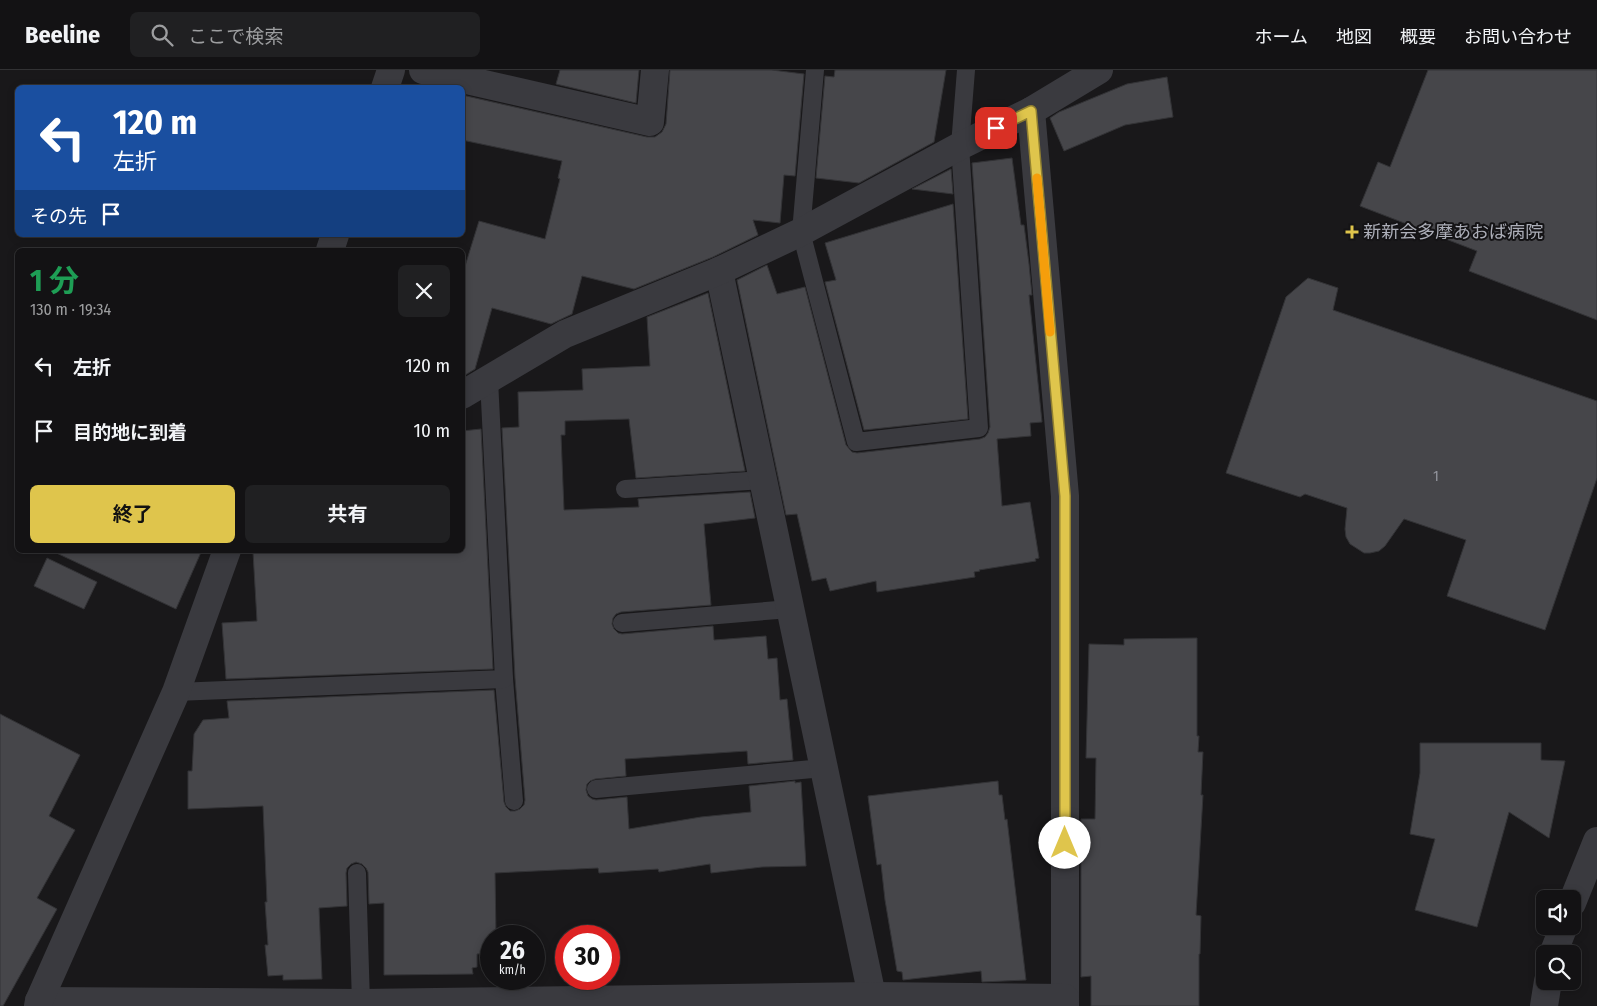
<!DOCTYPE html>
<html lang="ja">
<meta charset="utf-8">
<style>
:root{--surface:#131214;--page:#202022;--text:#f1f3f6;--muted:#9d9ea0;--line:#323234;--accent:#dfc54c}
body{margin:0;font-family:"Fira Sans Condensed","Noto Sans JP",sans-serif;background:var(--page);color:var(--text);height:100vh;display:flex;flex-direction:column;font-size:19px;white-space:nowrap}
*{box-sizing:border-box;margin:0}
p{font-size:16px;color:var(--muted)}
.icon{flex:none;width:28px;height:28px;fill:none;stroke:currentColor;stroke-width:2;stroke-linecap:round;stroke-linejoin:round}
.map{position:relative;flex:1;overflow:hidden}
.drawer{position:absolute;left:15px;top:178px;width:450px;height:305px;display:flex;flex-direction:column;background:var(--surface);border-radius:8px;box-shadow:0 2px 8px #0003,0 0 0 1px var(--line)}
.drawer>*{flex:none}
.guide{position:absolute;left:15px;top:15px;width:450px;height:152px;border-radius:8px;box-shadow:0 2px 8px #0003,0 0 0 1px var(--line);background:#1a4fa0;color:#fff;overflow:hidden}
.fabs{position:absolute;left:1536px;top:820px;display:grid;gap:10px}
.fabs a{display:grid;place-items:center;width:45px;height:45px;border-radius:8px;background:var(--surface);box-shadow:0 2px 8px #0003,0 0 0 1px var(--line);font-size:25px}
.speed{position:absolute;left:480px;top:855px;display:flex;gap:10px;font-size:25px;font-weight:700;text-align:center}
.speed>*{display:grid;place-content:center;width:65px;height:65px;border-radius:50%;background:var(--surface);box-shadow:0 2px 8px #0003,0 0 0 1px var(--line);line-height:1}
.speed small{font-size:12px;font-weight:400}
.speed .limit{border:8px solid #d22;background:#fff;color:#111}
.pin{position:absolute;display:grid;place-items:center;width:42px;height:42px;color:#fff;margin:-21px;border-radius:10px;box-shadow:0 2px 8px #0006}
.me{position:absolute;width:55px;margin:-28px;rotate:0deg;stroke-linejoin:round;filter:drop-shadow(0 0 4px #0008)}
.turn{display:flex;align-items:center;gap:18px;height:105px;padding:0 15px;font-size:22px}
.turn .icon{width:65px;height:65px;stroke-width:2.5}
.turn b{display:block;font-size:35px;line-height:42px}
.then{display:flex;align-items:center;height:48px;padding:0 15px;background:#0003;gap:10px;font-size:19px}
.round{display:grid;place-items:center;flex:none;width:52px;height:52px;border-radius:8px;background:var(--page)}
.headline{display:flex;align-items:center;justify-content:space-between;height:85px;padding:0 15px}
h1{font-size:30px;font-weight:700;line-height:38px;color:#1e9e55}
.primary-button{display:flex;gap:10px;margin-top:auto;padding:10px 15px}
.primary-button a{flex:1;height:58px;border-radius:8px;background:var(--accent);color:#111;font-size:20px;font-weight:700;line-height:58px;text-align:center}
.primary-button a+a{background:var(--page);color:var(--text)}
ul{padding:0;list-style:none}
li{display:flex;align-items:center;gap:15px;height:65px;padding:0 15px}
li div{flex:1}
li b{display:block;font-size:19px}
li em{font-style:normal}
header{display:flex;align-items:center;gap:30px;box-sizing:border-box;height:70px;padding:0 25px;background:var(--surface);border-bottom:1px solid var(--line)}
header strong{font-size:24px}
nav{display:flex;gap:28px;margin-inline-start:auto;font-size:18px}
.search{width:350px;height:45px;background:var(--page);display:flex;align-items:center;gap:12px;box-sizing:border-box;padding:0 18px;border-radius:8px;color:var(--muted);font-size:19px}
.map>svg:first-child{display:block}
</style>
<header>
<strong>Beeline</strong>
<div class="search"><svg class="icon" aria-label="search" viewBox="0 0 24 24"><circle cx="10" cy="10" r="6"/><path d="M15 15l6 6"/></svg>ここで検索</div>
<nav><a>ホーム</a><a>地図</a><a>概要</a><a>お問い合わせ</a></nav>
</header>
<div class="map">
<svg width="1597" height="936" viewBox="0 0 1597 936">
<rect width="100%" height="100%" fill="#19181a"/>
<!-- building -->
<g fill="#46464a" stroke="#333336">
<path d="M560,0H639L636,33L556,14Z"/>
<path d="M670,0H772L804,4L795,106L784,105L780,153L753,150L758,165L713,187L634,219L582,206L572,244L551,254L492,238L475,299L462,307V206L479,151L545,169L560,109L558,108L562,91L462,70V25L647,67H655L662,62L666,54Z"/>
<path d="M835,0H946L934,72L859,113L816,108L825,6L834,7Z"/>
<path d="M1428,0H1597V250L1469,201L1477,181L1360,136L1378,92L1390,97Z"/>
<path d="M1167,7L1173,47L1125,55L1064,81L1050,48L1059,42L1127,14Z"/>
<path d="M1012,88L1021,155H1024L1029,194L1032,225H1029L1042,352L1030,353L1031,366L997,369L1002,436L1030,432L1039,488L1035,489L1036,491L979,500L980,501L974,502L975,507L877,522L876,511L830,521L826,508L812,511L797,444L786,445L737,210L767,195L777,224L805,217L846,375L852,382L857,383L980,369L985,367L988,363L990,357L972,93Z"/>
<path d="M951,99L953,124L912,119Z"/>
<path d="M953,134L968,349L864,360L825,212L836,210L825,173Z"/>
<path d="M1308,208L1338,218L1333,240L1597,331V408L1545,560L1447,526L1466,470L1404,449L1385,476L1379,481L1370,483H1364L1350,474L1346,467L1345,459L1347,438L1305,424L1300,427L1226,403L1286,227Z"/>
<path d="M708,223L745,401L636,408L629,349L565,351V365H561L564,440L639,437L638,429L750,422L755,448L704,454L711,535L621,542L616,544L613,548L612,554L614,559L618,563L622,564L713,556L714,570L766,566L768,589L777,588L780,630L787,629L793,690L748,694L747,681L625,689L626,706L595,709L590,711L587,714L586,720L588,726L592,729L596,730L627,727L629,759L701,747L751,742L749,716L795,711V713L801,712L806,796L762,797L711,803L710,794L659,802L658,799L599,803L598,798L495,803L496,866H491V883L477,884V897L472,898L473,904L384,905V833L369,834L368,802L366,798L362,794L356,792L351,794L347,798L346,803L347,836L319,838L322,909L283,910V905L268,906L265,875H268L265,832H267L263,736L188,739V701H192L194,664L203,650L229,648L227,631L494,620L504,732L506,737L510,741H515L520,739L524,735L525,730L515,608L502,358L519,357L518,322L583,320L582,299L650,296L647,247Z"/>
<path d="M481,359L493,599L226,609L222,553L257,551L253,482L299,480H462V361Z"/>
<path d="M50,480H202L176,539Z"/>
<path d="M47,488L97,512L84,539L34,516Z"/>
<path d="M1197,568V666H1199L1198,682H1203L1201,725H1203L1196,845L1201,846L1200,884H1199V936H1091V906L1081,907V749H1095L1096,688H1086L1089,574L1124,575V569Z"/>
<path d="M0,644L80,685L49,746L75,760L37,828L57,839L3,936H0Z"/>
<path d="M1420,673H1541V690L1565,691L1549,768L1509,742L1477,857L1415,840L1435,769L1410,764L1420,703Z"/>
<path d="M998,711L999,725H1002L1005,750L1007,749L1026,910L982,912L981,901L903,910L902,902L897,901L885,830L881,794L877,795L868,726Z"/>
</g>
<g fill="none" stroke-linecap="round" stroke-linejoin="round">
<!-- service -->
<g stroke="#3a3a3f" stroke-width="18">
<path d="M815,0L801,162L856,372L979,358L960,76L966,0"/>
<path d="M625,419L763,410"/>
<path d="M622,553L790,539"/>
<path d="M504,609L514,731"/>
<path d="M176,622L504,609L489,310"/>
<path d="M596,719L823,698"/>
<path d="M357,803L361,933"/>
</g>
<!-- minor -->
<g stroke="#3a3a3f" stroke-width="28">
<path d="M423,0L650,52L655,0"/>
<path d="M385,18L391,0"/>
<path d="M1031,41L1065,426V936"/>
<path d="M330,180L335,165"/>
<path d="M719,201L872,926"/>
<path d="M462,325L565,264L719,201L801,162L960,76L1031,41L1099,0"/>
<path d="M1572,833L1597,771"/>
<path d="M1553,884L1564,856"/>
<path d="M39,931L361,933L872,926L1065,928"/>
<path d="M38,936L39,931L176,622L227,480"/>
<path d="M1544,936L1548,911"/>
</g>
</g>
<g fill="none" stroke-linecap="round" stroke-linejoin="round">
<defs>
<path id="route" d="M996,58L1031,41L1065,426V773"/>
</defs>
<!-- route casing -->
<use href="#route" stroke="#918031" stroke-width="12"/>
<!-- route -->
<use href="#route" stroke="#dfc54c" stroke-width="9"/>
<!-- slow -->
<path stroke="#f59e0b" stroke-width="9" d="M1037,108L1050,262"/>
</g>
<!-- markers -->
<path fill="#dfc54c" stroke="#141315" stroke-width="2" d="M1349.5 154.5h5v5h5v5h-5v5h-5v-5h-5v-5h5z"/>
<g text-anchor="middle" stroke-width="4" stroke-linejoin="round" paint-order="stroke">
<!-- number labels -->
<g font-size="15" fill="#92949c">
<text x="1436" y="411">1</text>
</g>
<!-- poi labels -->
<g font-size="18" fill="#acaeb8" stroke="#141315" text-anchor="start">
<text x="1363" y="168">新新会多摩あおば病院</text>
</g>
</g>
</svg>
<div class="fabs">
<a><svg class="icon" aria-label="sound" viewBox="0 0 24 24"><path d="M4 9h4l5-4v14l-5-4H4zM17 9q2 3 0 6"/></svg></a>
<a><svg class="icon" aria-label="search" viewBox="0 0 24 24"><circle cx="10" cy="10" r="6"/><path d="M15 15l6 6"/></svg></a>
</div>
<div class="speed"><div>26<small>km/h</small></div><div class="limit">30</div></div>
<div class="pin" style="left:996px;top:58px;background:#d93025"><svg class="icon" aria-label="arrive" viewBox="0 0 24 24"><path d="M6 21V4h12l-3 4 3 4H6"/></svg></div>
<svg class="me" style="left:1065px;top:773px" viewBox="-20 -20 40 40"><circle r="19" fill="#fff"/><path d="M0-13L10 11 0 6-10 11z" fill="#dfc54c"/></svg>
<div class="guide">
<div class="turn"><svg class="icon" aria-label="left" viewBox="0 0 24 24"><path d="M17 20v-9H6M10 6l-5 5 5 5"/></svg><div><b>120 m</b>左折</div></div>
<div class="then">その先<svg class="icon" aria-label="arrive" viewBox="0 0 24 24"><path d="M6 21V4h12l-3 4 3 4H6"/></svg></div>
</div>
<section class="drawer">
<div class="headline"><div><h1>1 分</h1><p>130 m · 19:34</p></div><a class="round"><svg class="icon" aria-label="close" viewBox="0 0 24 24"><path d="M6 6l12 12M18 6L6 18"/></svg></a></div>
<ul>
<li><svg class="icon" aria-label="left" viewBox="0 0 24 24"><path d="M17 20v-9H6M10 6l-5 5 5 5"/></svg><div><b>左折</b></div><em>120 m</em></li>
<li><svg class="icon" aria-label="arrive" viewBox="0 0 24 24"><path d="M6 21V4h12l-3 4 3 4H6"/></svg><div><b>目的地に到着</b></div><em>10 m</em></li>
</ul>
<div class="primary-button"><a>終了</a><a>共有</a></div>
</section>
</div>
